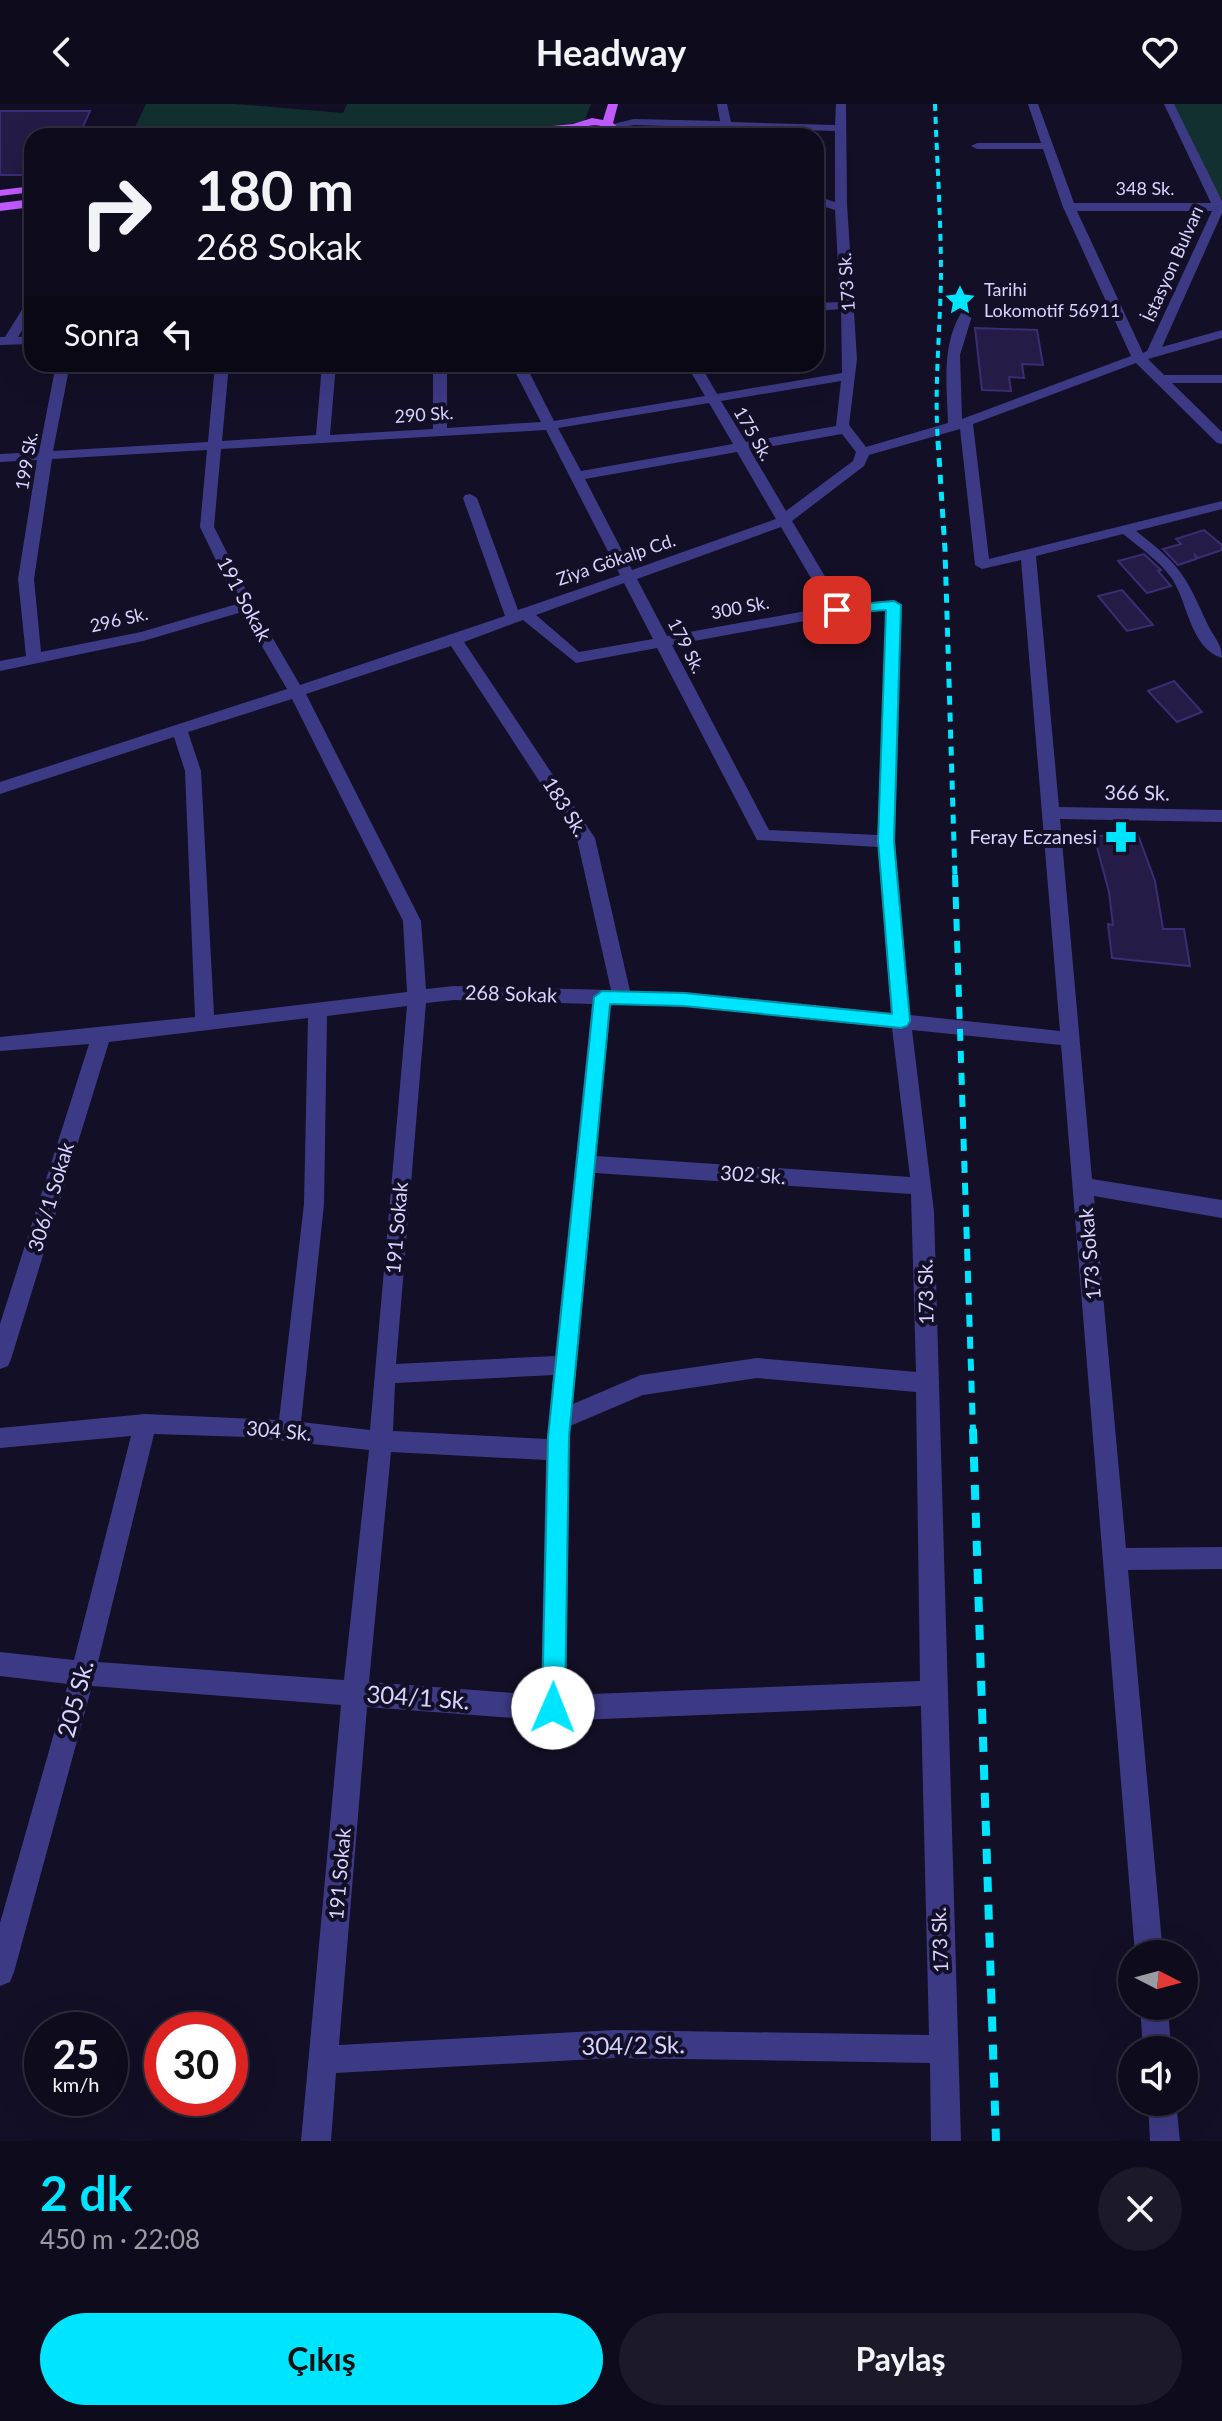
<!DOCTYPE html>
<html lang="tr">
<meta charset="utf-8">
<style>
:root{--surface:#0e0b1c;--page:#1c1929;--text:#f1f3f6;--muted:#9b9ba3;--line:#2e2b3b;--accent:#00e5ff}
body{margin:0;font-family:Lato,sans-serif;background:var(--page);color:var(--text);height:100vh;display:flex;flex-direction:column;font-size:30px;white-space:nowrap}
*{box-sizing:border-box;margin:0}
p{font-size:26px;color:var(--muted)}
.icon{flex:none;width:44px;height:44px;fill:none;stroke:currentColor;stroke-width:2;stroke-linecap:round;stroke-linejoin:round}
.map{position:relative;height:2037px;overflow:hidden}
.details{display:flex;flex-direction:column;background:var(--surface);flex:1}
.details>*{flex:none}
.top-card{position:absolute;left:24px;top:24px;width:800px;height:244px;border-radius:24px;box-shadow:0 8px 32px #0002,0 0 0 2px var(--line);background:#0e0b1c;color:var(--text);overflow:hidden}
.needle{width:52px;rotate:96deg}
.tools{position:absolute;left:1118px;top:1836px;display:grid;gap:16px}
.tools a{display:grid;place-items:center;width:80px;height:80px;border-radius:50%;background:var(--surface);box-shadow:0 8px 32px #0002,0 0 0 2px var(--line);font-size:40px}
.speed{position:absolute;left:24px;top:1908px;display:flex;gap:16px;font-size:40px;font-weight:700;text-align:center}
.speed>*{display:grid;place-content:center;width:104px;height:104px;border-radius:50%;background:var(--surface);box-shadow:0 8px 32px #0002,0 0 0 2px var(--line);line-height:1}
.speed small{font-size:20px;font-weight:400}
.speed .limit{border:12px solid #d22;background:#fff;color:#111}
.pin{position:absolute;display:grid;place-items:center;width:68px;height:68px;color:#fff;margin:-34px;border-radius:16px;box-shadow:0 4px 12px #0006}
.me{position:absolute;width:88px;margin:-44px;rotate:1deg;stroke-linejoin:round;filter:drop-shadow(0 0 6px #0008)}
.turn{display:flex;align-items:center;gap:28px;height:168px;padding:0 40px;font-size:36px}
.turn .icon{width:104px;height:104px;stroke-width:2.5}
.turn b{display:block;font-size:56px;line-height:68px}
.then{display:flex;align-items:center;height:76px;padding:0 40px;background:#0003;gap:16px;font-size:30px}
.round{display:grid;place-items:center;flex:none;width:84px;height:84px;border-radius:42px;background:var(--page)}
.head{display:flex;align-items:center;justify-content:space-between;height:136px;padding:0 40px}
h1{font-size:48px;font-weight:700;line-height:60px;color:var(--accent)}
.cta{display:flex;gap:16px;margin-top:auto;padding:16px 40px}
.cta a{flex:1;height:92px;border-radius:48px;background:var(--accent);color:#111;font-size:32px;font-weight:700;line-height:92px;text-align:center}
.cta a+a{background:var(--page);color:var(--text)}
header{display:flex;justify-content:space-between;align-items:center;height:104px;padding:0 40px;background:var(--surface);font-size:36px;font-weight:700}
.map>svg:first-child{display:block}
</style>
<header><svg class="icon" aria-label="back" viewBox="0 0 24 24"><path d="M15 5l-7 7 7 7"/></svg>Headway<svg class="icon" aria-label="heart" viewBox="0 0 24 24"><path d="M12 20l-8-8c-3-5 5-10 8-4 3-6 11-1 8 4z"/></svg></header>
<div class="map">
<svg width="1222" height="2037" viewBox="0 0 1222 2037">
<rect width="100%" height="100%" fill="#130f26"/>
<!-- green -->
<g fill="#12302f">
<path d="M146,0H235L343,9L347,0H591L584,18L474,32H131Z"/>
<path d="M1171,0H1222V94H1216Z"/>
</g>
<!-- building -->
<g fill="#241b47" stroke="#3b2d73" stroke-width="2">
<path d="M0,7H90L79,32H32V71H0Z"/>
<path d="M975,224L1037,226L1043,261L1022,260L1024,274L1009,273L1011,287L982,286Z"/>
<path d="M1204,426L1222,441V446L1198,454L1195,451L1196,455L1178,461L1163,445L1181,440L1176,435Z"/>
<path d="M1144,450L1161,466L1158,467L1171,482L1147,489L1118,457Z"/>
<path d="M1122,486L1153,521L1127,527L1098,492Z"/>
<path d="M1174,577L1202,608L1177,618L1148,587Z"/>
<path d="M1138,731L1155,777L1163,825H1184L1190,862L1112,854L1108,820L1113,821L1109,788L1094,732Z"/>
</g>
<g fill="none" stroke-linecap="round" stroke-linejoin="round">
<!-- minor -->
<g fill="#3d3a85" fill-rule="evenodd">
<path d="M717,0H727L731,18L835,21L836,0H846L847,100L857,255L849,321L866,343L948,319C947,281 941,243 961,209L972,212L960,251L962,315L1131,252L1063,103L1043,45H977L971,42L977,39H1041L1028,0H1038L1074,99H1211L1164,0H1174L1222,97V109L1162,243L1222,226V234L1148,255L1164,271H1222V279H1172L1222,328V340L1217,339L1136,259L973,320L989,455L1222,397V405L1136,427C1181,462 1185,470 1208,521C1214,534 1222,539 1222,554C1189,544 1188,495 1170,472C1157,455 1139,443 1123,430L1036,452L1059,703L1222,706V718L1060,715L1092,1075L1222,1096V1114L1094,1092L1126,1444L1222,1443V1465L1128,1466L1163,1850H1135L1061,941L912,926L934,1108L961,2037H931L930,1959L614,1954L336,1969L331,2037H301L341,1601L92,1582L14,1868L10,1878L0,1882V1819L68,1580L0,1572V1548L74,1556L131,1332L0,1344V1324L145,1310L279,1316L304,1100L308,914L109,938L11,1255L8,1262L0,1265V1220L89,940L0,947V933L195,913L185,667L174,633L0,690V678L287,585L242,508L143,537L0,567V557L26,552L18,475L37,356L0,358V350L39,348L56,260H70L53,347L208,338L215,260H229L222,337L316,331L322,260H336L330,331L433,325V260H447V324L541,318L511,260H525L554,317L705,292L686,260H700L717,290L842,269L841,205L816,207V199L840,198L835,106L816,100V92L835,98V27L634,21L611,25L605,22L634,15L720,17ZM1077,107H1212L1147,247L1143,249ZM841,277L836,322L746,338L721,297ZM709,299L733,340L581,367L558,324ZM960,325L975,461L982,465L1021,456L1060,927L910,911L895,737L902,501L894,496L842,501L792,417L864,362L869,351ZM546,326L620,471L518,506L477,394L470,390L465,391L463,394L505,512L300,581L254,502L214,423L221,345ZM842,330L856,348L853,357L786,407L750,346ZM207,346L200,423L237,500L141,528L41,548L34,475L52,355ZM737,348L776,415L632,466L585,375ZM781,423L828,503L667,532L637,475ZM624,479L653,535L579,548L536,511ZM886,506L878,731L769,726L672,541L837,511ZM523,516L576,559L657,544L757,736L878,743L891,909L684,888L630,887L595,734L464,538ZM451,542L577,735L611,886L454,882L426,885L421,817L306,590ZM292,595L403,817L407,888L214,911L201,667L188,628ZM454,896L592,900L555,1252L396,1260L426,899ZM611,900L684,902L892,924L910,1073L596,1052ZM407,902L370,1326L301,1318L324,1100L327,912ZM595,1069L911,1090L916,1268L757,1254L641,1271L573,1300ZM553,1271L547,1335L393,1327L395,1279ZM757,1274L916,1288L920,1577L566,1591L570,1322L643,1291ZM154,1330L248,1333L369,1346L344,1576L98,1558ZM391,1348L546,1356L541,1591L369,1578ZM921,1602L929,1931L614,1926L339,1941L367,1603L553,1617Z"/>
<path d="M32,195V210L18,233L32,232V240L0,241V233H5L28,196Z"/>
<path d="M1140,1902H1168L1171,1946H1143Z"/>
<path d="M1148,1998H1176L1180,2037H1150Z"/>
</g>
<!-- major -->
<g fill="#c25bff" fill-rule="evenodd">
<path d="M608,0H618L613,19L621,26L617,32H605L609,26C599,19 590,21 579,25L581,32H569L567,27L475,32L481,29L573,20L592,14L603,16Z"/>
<path d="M32,82V88L0,92V86Z"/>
<path d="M32,95V103L0,107V99Z"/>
</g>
<!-- rail-far3 -->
<path stroke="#00e5ff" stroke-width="4" stroke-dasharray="7 6" stroke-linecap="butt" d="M935,0C937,57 941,115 941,173C940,229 934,284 938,339"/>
<!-- rail-far2 -->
<path stroke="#00e5ff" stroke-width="5" stroke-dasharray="9 8" stroke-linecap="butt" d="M938,337L945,446L955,773"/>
<!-- rail-far1 -->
<path stroke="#00e5ff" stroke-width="6" stroke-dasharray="12 10" stroke-linecap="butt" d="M955,771L973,1327"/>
<!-- rail -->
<path stroke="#00e5ff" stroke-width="8" stroke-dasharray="15 13" stroke-linecap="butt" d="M973,1325L996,2037"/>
</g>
<!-- route -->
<path fill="#00e5ff" stroke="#0095a6" stroke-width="2" d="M894,497L901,501L894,737L910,917L907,922L901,924L684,902L610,900L569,1333L565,1604L562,1612L553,1615L545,1612L542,1604L548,1333L594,893L602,887L684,889L892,910L878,737L886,506L837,510L830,506L837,502Z"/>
<!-- icons -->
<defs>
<symbol id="sight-bare" viewBox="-9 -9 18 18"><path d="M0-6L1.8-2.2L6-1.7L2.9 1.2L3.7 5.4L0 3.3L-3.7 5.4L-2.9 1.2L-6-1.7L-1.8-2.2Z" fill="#00e5ff" stroke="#130f26" stroke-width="2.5" paint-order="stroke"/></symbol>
<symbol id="pharmacy-bare" viewBox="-9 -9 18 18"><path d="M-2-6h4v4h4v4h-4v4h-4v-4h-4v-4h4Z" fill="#00e5ff" stroke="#130f26" stroke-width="2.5" paint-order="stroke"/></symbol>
</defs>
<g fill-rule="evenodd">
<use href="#sight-bare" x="938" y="174" width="44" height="44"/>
<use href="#pharmacy-bare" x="1099" y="711" width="44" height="44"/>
</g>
<g text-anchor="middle" stroke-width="8" stroke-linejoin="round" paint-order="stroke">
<!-- far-street labels -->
<g font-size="18" fill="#d9d4ff" stroke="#130f26">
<text x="1145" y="91">348 Sk.</text>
<text transform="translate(1173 160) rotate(-66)" y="6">İstasyon Bulvarı</text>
<text transform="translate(847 178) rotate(-94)" y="6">173 Sk.</text>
<text transform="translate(424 311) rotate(-4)" y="6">290 Sk.</text>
<text transform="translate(753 330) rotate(60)" y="6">175 Sk.</text>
<text transform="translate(27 357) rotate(-80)" y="6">199 Sk.</text>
<text transform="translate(616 456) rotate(-19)" y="6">Ziya Gökalp Cd.</text>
<text transform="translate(740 504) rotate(-11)" y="6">300 Sk.</text>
<text transform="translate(119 516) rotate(-13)" y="6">296 Sk.</text>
<text transform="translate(686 542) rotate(63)" y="6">179 Sk.</text>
</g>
<!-- far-poi labels -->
<g font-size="18" fill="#d9d4ff" stroke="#130f26" text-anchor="start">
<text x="984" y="192">Tarihi<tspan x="984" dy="21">Lokomotif 56911</tspan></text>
</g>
<!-- street labels -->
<g font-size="20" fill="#d9d4ff" stroke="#130f26">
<text transform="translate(244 495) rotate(62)" y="7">191 Sokak</text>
<text transform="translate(1137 689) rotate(1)" y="7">366 Sk.</text>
<text transform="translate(565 703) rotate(58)" y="7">183 Sk.</text>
<text transform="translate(511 890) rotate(2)" y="7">268 Sokak</text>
<text transform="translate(753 1071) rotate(4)" y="7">302 Sk.</text>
<text transform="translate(51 1093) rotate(-73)" y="7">306/1 Sokak</text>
<text transform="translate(397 1124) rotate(-85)" y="7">191 Sokak</text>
<text transform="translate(1090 1150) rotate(-95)" y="7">173 Sokak</text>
<text transform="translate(926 1188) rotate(-91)" y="7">173 Sk.</text>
<text transform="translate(279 1327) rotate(5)" y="7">304 Sk.</text>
<text transform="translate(340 1770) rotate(-85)" y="7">191 Sokak</text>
<text transform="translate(940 1836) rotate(-92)" y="7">173 Sk.</text>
</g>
<!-- poi labels -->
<g font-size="20" fill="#d9d4ff" stroke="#130f26" text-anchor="end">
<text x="1097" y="740">Feray Eczanesi</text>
</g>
<!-- near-street labels -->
<g font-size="24" fill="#d9d4ff" stroke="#130f26">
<text transform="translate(418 1594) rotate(4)" y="8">304/1 Sk.</text>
<text transform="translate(76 1595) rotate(-75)" y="8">205 Sk.</text>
<text transform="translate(633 1942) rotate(-1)" y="8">304/2 Sk.</text>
</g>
</g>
</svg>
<div class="tools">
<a><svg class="needle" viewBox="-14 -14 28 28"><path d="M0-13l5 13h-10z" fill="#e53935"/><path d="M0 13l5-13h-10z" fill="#9b9ba3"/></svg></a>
<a><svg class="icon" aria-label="sound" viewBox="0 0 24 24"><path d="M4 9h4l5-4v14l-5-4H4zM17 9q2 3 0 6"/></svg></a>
</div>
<div class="speed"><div>25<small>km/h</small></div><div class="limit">30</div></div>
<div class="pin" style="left:837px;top:506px;background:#d93025"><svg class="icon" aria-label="arrive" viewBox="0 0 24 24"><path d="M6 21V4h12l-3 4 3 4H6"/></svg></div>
<svg class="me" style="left:553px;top:1604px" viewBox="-20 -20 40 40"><circle r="19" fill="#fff"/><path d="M0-13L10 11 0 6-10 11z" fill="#00e5ff"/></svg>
<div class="top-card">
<div class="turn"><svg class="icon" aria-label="right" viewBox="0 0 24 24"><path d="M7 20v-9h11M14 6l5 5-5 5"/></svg><div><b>180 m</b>268 Sokak</div></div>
<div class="then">Sonra<svg class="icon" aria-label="left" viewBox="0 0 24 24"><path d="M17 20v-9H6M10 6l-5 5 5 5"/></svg></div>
</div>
</div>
<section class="details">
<div class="head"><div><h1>2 dk</h1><p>450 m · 22:08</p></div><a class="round"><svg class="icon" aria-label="close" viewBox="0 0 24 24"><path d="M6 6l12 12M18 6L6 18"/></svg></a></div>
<div class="cta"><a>Çıkış</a><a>Paylaş</a></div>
</section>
